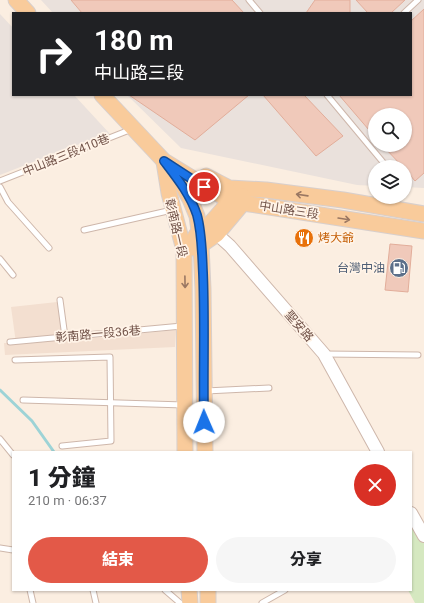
<!DOCTYPE html>
<html lang="zh-TW">
<meta charset="utf-8">
<style>
:root{--surface:#fff;--page:#f6f6f6;--text:#202124;--muted:#757577;--accent:#e35948}
body{margin:0;font-family:Roboto,"Noto Sans TC",sans-serif;background:var(--page);color:var(--text);height:100vh;display:flex;flex-direction:column;font-size:15px;white-space:nowrap}
*{box-sizing:border-box;margin:0}
p{font-size:13px;color:var(--muted)}
.icon{flex:none;width:22px;height:22px;fill:none;stroke:currentColor;stroke-width:2;stroke-linecap:round;stroke-linejoin:round}
.map{position:relative;flex:1;overflow:hidden}
.drawer{position:absolute;left:12px;top:451px;width:400px;height:140px;display:flex;flex-direction:column;background:var(--surface);border-radius:0px;box-shadow:0 1px 3px #0004}
.drawer>*{flex:none}
.top-card{position:absolute;left:12px;top:12px;width:400px;height:84px;border-radius:0px;box-shadow:0 1px 3px #0004;background:#202124;color:#fff;overflow:hidden}
.controls{position:absolute;left:368px;top:108px;display:grid;gap:8px}
.controls a{display:grid;place-items:center;width:44px;height:44px;border-radius:50%;background:var(--surface);box-shadow:0 1px 3px #0004;font-size:20px}
.pin{position:absolute;display:grid;place-items:center;width:34px;height:34px;color:#fff;margin:-17px;border:2px solid #fff;border-radius:50%;box-shadow:0 1px 4px #0007}
.me{position:absolute;width:44px;margin:-22px;rotate:359deg;stroke-linejoin:round;filter:drop-shadow(0 0 3px #0008)}
.turn{display:flex;align-items:center;gap:14px;height:84px;padding:0 16px;font-size:18px}
.turn .icon{width:52px;height:52px;stroke-width:2.5}
.turn b{display:block;font-size:28px;line-height:34px}
.round{display:grid;place-items:center;flex:none;width:42px;height:42px;border-radius:21px;background:var(--page)}
.summary{display:flex;align-items:center;justify-content:space-between;height:68px;padding:0 16px}
h1{font-size:24px;font-weight:800;line-height:30px}
.primary-button{display:flex;gap:8px;margin-top:auto;padding:8px 16px}
.primary-button a{flex:1;height:46px;border-radius:24px;background:var(--accent);color:#fff;font-size:16px;font-weight:800;line-height:46px;text-align:center}
.primary-button a+a{background:var(--page);color:var(--text)}
.map>svg:first-child{display:block}
</style>
<div class="map">
<svg width="424" height="603" viewBox="0 0 424 603">
<rect width="100%" height="100%" fill="#fbeee1"/>
<!-- residential -->
<path fill="#f3dfd0" d="M57,302L65,341L176,330L175,347L5,355L4,343H16L11,307Z"/>
<!-- industrial -->
<g fill="#eae1dc" fill-rule="evenodd">
<path d="M41,0H424V188L405,187V167H375V186L357,185L181,148L127,95H411V13H53ZM375,115H405V145H375Z"/>
<path d="M0,14L13,28V95H74L110,134L71,147L0,175Z"/>
</g>
<!-- green -->
<path fill="#d5e8c0" d="M411,513L424,536V603H415L408,590H411Z"/>
<g fill="none" stroke-linecap="round" stroke-linejoin="round">
<!-- stream -->
<path stroke="#9dd3d6" stroke-width="3" d="M0,390L32,421L54,452"/>
</g>
<!-- building -->
<g fill="#f0c9ba" stroke="#e2ad9a">
<path d="M71,0H232L244,13H82Z"/>
<path d="M315,0H350V13H306Z"/>
<path d="M356,0H405L391,13H368Z"/>
<path d="M424,9V173L415,181L405,169V167H403L382,145H405V115H375V137L339,95H411V21Z"/>
<path d="M129,95H249L195,140Z"/>
<path d="M263,95H304L343,136L316,156Z"/>
<path d="M390,244L412,246L408,292L385,290Z"/>
</g>
<g fill="none" stroke-linecap="round" stroke-linejoin="round">
<defs>
<g id="service">
<path d="M249,0L260,13"/>
<path d="M404,13L418,0"/>
<path d="M327,95L387,167"/>
<path d="M0,181L132,129"/>
<path d="M0,187L8,202L49,248"/>
<path d="M84,230L172,210"/>
<path d="M0,259L13,275"/>
<path d="M60,300L65,337"/>
<path d="M10,342L182,326"/>
<path d="M325,354L418,355"/>
<path d="M15,360L110,357L111,441L62,446"/>
<path d="M206,391L269,388"/>
<path d="M23,400L184,405"/>
<path d="M0,439L13,455"/>
<path d="M0,548L13,550"/>
<path d="M30,590L33,603"/>
<path d="M93,590L96,603"/>
<path d="M165,590L180,603"/>
<path d="M262,603L285,590"/>
</g>
<g id="tertiary">
<path d="M211,229L230,246L324,354L378,452"/>
<path d="M411,513L424,536"/>
</g>
<g id="primary">
<path d="M16,0L28,13"/>
<path d="M102,95L164,161L213,191L229,200L243,203L424,231"/>
<path d="M164,162L169,193L184,250L185,452"/>
<path d="M171,170L182,185L190,199L197,216L201,245L203,289L205,452"/>
<path d="M206,176L229,188L266,190L343,200L424,214"/>
<path d="M195,237L199,231L208,226L223,209L229,200V191"/>
<path d="M193,248L201,245L217,234L243,203V196"/>
<path d="M189,590L190,603"/>
<path d="M208,590V603"/>
</g>
</defs>
<!-- service casing -->
<use href="#service" stroke="#ceb7ab" stroke-width="7"/>
<!-- tertiary casing -->
<use href="#tertiary" stroke="#ceb7ab" stroke-width="14"/>
<!-- primary casing -->
<use href="#primary" stroke="#d8cfcc" stroke-width="17"/>
<!-- service -->
<use href="#service" stroke="#fff" stroke-width="5"/>
<!-- tertiary -->
<use href="#tertiary" stroke="#fff" stroke-width="12"/>
<!-- primary -->
<use href="#primary" stroke="#f9cb9b" stroke-width="15"/>
</g>
<!-- one-way arrows -->
<defs><path id="oneway-shaft" d="M-6 0H5M1.5-3L5.5 0L1.5 3" fill="none" stroke-width="1.6" stroke-linecap="round" stroke-linejoin="round"/></defs>
<g stroke="#9a7762">
<use href="#oneway-shaft" transform="translate(302 195) rotate(-172)"/>
<use href="#oneway-shaft" transform="translate(344 219) rotate(9)"/>
<use href="#oneway-shaft" transform="translate(185 282) rotate(89)"/>
</g>
<g fill="none" stroke-linecap="round" stroke-linejoin="round">
<defs>
<path id="route" d="M204,422C203,372 205,322 203,273C202,254 202,233 197,215C190,194 177,178 164,161L204,187"/>
</defs>
<!-- route casing -->
<use href="#route" stroke="#114b97" stroke-width="10"/>
<!-- route -->
<use href="#route" stroke="#1a73e8" stroke-width="7"/>
</g>
<!-- icons -->
<defs>
<symbol id="restaurant-disc" viewBox="-11 -11 22 22"><circle r="9.5" fill="#e8710a" stroke="#fff3e7"/><path d="M-5-6h1v4h1v-4h1v4h1v-4h1v5L-1.5 .5V6h-2V.5L-5-1ZM5-6V6H3V1.5H1.5Q1.5-4 5-6Z" fill="#fff"/></symbol>
<symbol id="fuel-disc" viewBox="-11 -11 22 22"><circle r="9.5" fill="#5c6f8a" stroke="#fff3e7"/><path d="M-5.5-6h7V0h2V4h1.3V-2.5L3-4.5l.8-.8L6-3V5H2.5V1h-1V6h-7ZM-4.2-4.7v3.2H.2V-4.7Z" fill="#fff"/></symbol>
</defs>
<g fill-rule="evenodd">
<use href="#restaurant-disc" x="293" y="227" width="22" height="22"/>
<use href="#fuel-disc" x="388" y="257" width="22" height="22"/>
</g>
<g text-anchor="middle" stroke-width="3.5" stroke-linejoin="round" paint-order="stroke">
<!-- street labels -->
<g font-size="12" fill="#725349" stroke="#fff3e7">
<text transform="translate(66 155) rotate(-22)" y="4">中山路三段410巷</text>
<text transform="translate(289 210) rotate(9)" y="4">中山路三段</text>
<text transform="translate(176 228) rotate(77)" y="4">彰南路一段</text>
<text transform="translate(299 326) rotate(49)" y="4">聖安路</text>
<text transform="translate(98 334) rotate(-5)" y="4">彰南路一段36巷</text>
</g>
<!-- food labels -->
<g font-size="12" fill="#c56008" stroke="#fff3e7" text-anchor="start">
<text x="318" y="242">烤大爺</text>
</g>
<!-- service labels -->
<g font-size="12" fill="#4e5e75" stroke="#fff3e7" text-anchor="end">
<text x="385" y="272">台灣中油</text>
</g>
</g>
</svg>
<div class="controls">
<a><svg class="icon" aria-label="search" viewBox="0 0 24 24"><circle cx="10" cy="10" r="6"/><path d="M15 15l6 6"/></svg></a>
<a><svg class="icon" aria-label="layers" viewBox="0 0 24 24"><path d="M12 4l9 5-9 5-9-5zM3 14l9 5 9-5"/></svg></a>
</div>
<div class="pin" style="left:204px;top:187px;background:#d93025"><svg class="icon" aria-label="arrive" viewBox="0 0 24 24"><path d="M6 21V4h12l-3 4 3 4H6"/></svg></div>
<svg class="me" style="left:204px;top:422px" viewBox="-20 -20 40 40"><circle r="19" fill="#fff"/><path d="M0-13L10 11 0 6-10 11z" fill="#1a73e8"/></svg>
<div class="top-card">
<div class="turn"><svg class="icon" aria-label="right" viewBox="0 0 24 24"><path d="M7 20v-9h11M14 6l5 5-5 5"/></svg><div><b>180 m</b>中山路三段</div></div>
</div>
<section class="drawer">
<div class="summary"><div><h1>1 分鐘</h1><p>210 m · 06:37</p></div><a class="round" style="background:#d93025;color:#fff"><svg class="icon" aria-label="close" viewBox="0 0 24 24"><path d="M6 6l12 12M18 6L6 18"/></svg></a></div>
<div class="primary-button"><a>結束</a><a>分享</a></div>
</section>
</div>
